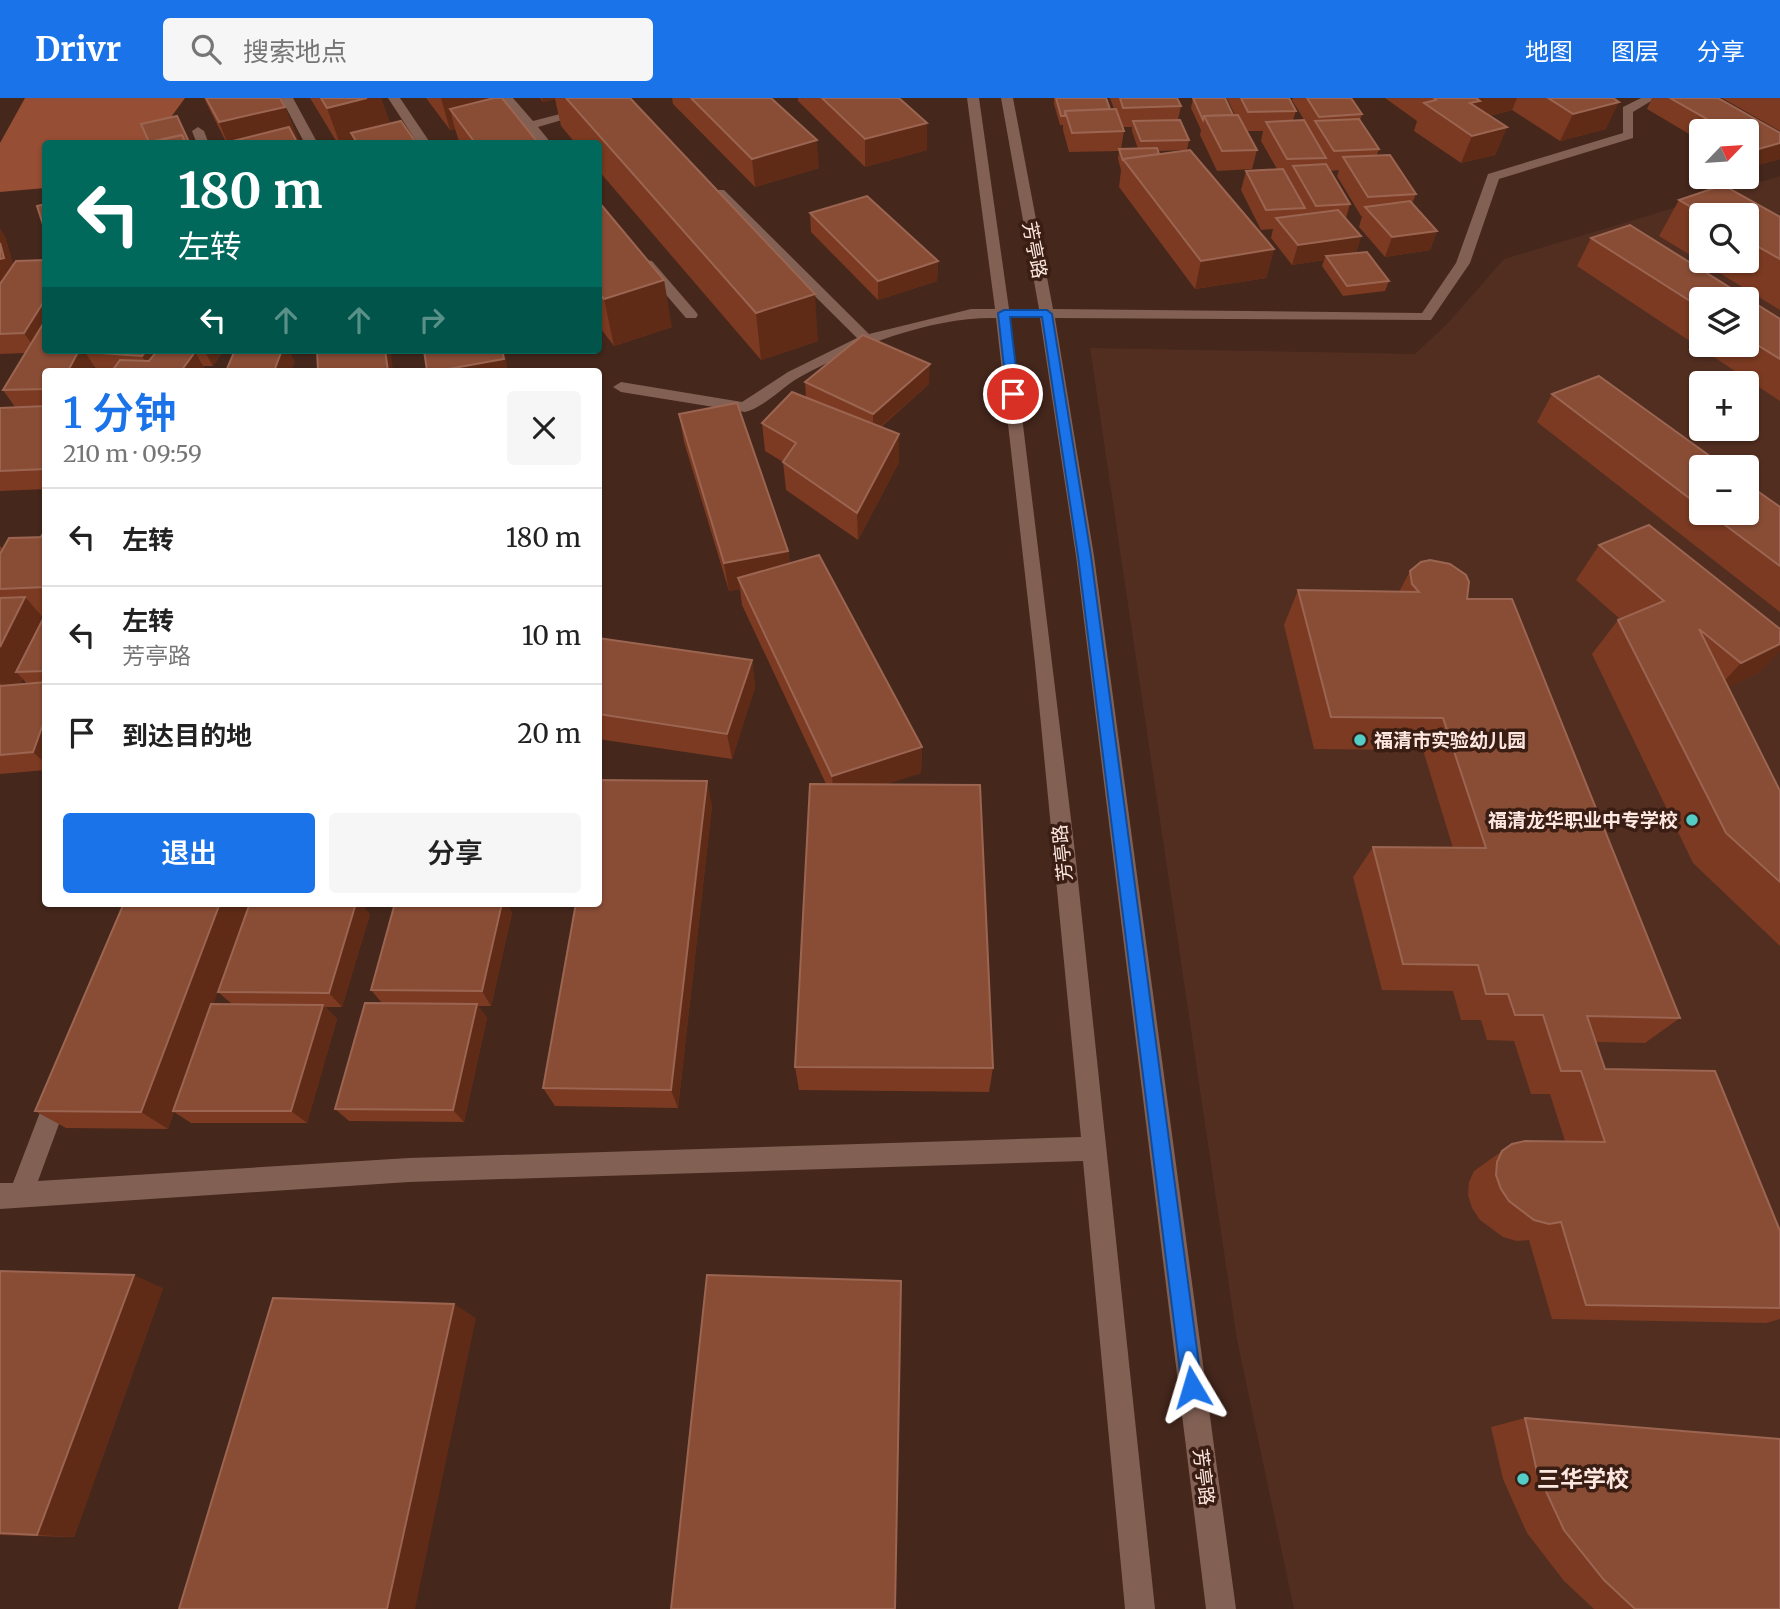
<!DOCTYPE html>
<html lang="zh">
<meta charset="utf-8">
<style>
:root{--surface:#fff;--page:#f6f6f6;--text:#222;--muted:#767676;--line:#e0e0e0;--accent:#1a73e8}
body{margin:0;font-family:Merriweather,"Noto Sans SC",serif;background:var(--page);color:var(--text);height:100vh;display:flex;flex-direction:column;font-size:26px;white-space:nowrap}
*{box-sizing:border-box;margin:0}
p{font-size:23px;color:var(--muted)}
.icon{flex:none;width:38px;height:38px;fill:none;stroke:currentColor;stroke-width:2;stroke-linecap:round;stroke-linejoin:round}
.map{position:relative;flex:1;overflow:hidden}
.details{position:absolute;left:42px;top:270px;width:560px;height:539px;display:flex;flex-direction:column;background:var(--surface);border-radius:7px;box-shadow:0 2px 5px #0004}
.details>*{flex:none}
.guide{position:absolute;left:42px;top:42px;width:560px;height:214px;border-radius:7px;box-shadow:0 2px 5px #0004;background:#00695c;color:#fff;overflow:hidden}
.needle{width:46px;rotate:65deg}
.buttons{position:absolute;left:1689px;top:21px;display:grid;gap:14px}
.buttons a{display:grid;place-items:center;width:70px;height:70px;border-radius:7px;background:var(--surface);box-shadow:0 2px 5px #0004;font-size:35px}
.pin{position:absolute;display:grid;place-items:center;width:60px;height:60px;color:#fff;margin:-30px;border:4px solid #fff;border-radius:50%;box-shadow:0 2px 7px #0007}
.me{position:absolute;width:77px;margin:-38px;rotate:353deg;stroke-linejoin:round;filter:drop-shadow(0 0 5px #0008)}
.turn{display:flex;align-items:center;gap:24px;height:147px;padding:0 21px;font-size:32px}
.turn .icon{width:91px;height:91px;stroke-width:2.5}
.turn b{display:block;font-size:49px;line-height:60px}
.lanes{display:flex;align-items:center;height:66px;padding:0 21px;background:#0003;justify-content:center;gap:35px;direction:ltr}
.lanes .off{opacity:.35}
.round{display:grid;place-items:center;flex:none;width:74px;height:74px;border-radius:7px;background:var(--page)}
.headline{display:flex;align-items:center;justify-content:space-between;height:119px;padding:0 21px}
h1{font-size:42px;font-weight:600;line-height:52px;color:var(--accent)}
.action{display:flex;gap:14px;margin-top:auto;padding:14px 21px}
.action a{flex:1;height:80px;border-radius:7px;background:var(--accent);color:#fff;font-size:28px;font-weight:600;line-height:80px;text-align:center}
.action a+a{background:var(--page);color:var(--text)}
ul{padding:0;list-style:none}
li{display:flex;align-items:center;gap:21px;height:98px;padding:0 21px;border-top:2px solid var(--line)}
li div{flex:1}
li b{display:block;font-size:26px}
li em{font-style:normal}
header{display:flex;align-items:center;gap:42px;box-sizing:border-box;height:98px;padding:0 35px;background:var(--accent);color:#fff}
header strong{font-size:33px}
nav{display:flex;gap:38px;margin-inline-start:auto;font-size:24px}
.search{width:490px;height:63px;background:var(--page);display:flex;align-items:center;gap:18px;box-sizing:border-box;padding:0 24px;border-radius:7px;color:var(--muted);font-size:26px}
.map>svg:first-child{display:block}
</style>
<header>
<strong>Drivr</strong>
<div class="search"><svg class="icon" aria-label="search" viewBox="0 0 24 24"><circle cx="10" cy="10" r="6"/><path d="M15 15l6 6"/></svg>搜索地点</div>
<nav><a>地图</a><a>图层</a><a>分享</a></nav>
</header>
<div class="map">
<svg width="1780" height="1511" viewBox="0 0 1780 1511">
<rect width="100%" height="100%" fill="#45271c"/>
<!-- built -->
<path fill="#522e21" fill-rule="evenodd" d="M1780,78V1511H1294L1237,1242L1090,250L1415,256L1447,226L1504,161ZM1701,117H1746V163H1701ZM1701,201H1746V247H1701ZM1701,285H1746V331H1701ZM1701,369H1746V415H1701Z"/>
<!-- forest -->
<path fill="#964e35" d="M25,0H185L152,45L46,46L45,90L0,94V45Z"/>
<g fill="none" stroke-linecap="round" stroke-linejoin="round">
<!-- minor -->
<g fill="#826054" fill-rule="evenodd">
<path d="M281,0H293L318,46H305Z"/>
<path d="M388,0H400L431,46H418Z"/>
<path d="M501,0H513L533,23L587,9L593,13L538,29L552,46H539L528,32L476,46H453L522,26Z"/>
<path d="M967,0H979L1009,211H1039L1001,0H1013L1053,211L1422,215L1456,165L1488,76L1623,35V9L1641,0H1656L1633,14V40L1499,81L1470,165L1431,222L1055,220L1094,458L1236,1511H1206L1076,458L1040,220H1010L1075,754L1155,1511H1125L1083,1063L409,1084L0,1111V1085H13L50,988L58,985L66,988L70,996L38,1083L409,1060L1081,1039L1035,565L996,220C930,219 857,248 800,279C782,289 765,309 745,314L621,294L613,289L621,284L742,304L788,274L857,240L714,98V92H724L869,236L971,211H995Z"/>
<path d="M198,29L204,33L209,46H197L192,33Z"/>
<path d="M647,162L652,163L696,214L698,217L696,220H686L642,169V163Z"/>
</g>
</g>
<!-- wall -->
<g fill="#7b3a21" fill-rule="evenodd">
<path d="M204,0H280L285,9L300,46H227Z"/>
<path d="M310,0H381L390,26L417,46H338Z"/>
<path d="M426,0H502L539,46H460L455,31L450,32Z"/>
<path d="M540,0H630L818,243L761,262L598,72V46H576L561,28L555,1L543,4Z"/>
<path d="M672,0H771L819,70L755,89L673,6Z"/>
<path d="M798,0H899L927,25V52L865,69L798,3Z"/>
<path d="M1054,0H1106L1110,11H1114L1110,0H1177L1181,8L1178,22L1189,42L1187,52L1158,53L1159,56L1274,151L1266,180L1195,191L1119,89L1121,72L1118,61L1119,53L1069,54L1063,32V27H1060L1054,6ZM1122,29H1132V33L1138,51H1121L1124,33Z"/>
<path d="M1193,0L1233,17H1235L1227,0H1289L1296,13L1293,22L1312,35L1292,2L1293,0H1351L1362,16L1360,22L1379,51L1377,57L1416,96L1412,106L1437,133L1430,152L1385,159L1359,129L1362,118H1361L1337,78L1339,72L1330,73L1350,106L1346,120L1361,138L1356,155L1389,183L1385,193L1343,198L1322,168L1324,162L1292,167L1271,140L1273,131L1261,132L1241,92L1246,73L1277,71L1261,43L1263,33H1247L1257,52L1252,71L1217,73L1200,37L1201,32L1191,10Z"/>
<path d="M1385,0H1613L1606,31L1560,43L1512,12L1489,18L1507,29L1495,57L1461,65L1414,33L1417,23Z"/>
<path d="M1652,0H1718L1780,35V61L1747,70L1746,33H1701V43L1647,11Z"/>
<path d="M1722,0H1780V33Z"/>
<path d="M1679,102L1780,119V212L1659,138ZM1701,117H1746V163H1701Z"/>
<path d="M598,103L672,229L614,248L598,227Z"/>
<path d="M810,115L938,163L937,183L878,202L811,134Z"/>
<path d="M1630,127L1780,221V303L1577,168L1591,140ZM1701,201H1746V247H1701Z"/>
<path d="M0,131L5,139L13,166L46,252H224L213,268H203L206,273H98L94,268L91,273H46V391L0,393V310L15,309L3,292L25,255L0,256V186L2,183L0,184Z"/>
<path d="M805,284L929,286L881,329L899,336V364L858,442L786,392L783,364L765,353L762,325L806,300Z"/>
<path d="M1552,296L1701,369V415H1746L1780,409V514L1537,324Z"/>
<path d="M679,316L788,453L790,466L922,649L921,675L885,686L993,970L989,994L799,992L795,969L826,686L742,507L740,491L729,493L684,344Z"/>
<path d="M46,430V672L0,676V448L3,451L41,439ZM23,581L27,586H20Z"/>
<path d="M1599,447L1760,574L1728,589L1780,693V848L1693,765L1592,556L1618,522L1620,521L1576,482Z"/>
<path d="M1410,473L1467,501L1680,920L1645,945L1595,944L1605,971L1780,1133V1221L1766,1225L1552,1221L1529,1142L1517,1143L1503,1139L1480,1122L1472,1110L1468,1097L1469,1084L1474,1073L1502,1053L1565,1043L1550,996H1531L1514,943L1487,942L1481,922H1461L1453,893L1382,892L1353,779L1373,749L1453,750L1423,652L1314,651L1284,527L1298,492L1399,494Z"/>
<path d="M598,540L752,562L755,589L732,661L598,641Z"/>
<path d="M712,707L678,1010L555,1008L543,990Z"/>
<path d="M395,805H506L512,815L491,908H478L487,920L464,1024L349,1023L335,1011L382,905L371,892Z"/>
<path d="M370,816L342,909H325L337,921L307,1025H191L174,1014L168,1031L66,1030L35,1013L213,906H232L218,894Z"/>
<path d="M0,1173L163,1190L74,1439L0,1437Z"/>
<path d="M1525,1320L1780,1511H1594L1564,1483L1527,1435L1503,1381L1491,1329Z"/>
</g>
<!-- shaded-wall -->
<g fill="#5f2b17">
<path d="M367,0H381L396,43L351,35L355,46H340L327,10Z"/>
<path d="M441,0H494L450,11L455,31L450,32Z"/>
<path d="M542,0H555V1L543,4Z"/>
<path d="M1471,0H1517L1512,12L1472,22Z"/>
<path d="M1619,4L1606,31L1560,43L1573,16Z"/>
<path d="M285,9L300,46H228L219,24Z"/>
<path d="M927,25V52L865,69V41Z"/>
<path d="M1507,29L1495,57L1461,65L1472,38Z"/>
<path d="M817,42L819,70L755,89L752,61Z"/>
<path d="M1780,45V61L1747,70L1759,51Z"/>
<path d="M0,131L5,139L17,179L0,184Z"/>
<path d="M1437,133L1430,152L1385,159L1392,139Z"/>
<path d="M1361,138L1355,158H1326L1324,162L1292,167L1298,147Z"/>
<path d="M1274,151L1266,180L1195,191L1201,163Z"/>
<path d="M938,163L937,183L878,202V183Z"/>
<path d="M664,182L672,229L614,248L604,201Z"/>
<path d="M815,196L818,243L761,262L756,215Z"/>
<path d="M46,200V241L38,255L24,235Z"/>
<path d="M79,252H103L85,254L94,268L91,273H68Z"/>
<path d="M147,252H163L151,273L142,258Z"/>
<path d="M204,252H224L213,268Z"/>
<path d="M280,252H289L295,264L291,273H274Z"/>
<path d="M385,252H389L391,256L393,273H388Z"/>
<path d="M502,252H504L508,273H437Z"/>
<path d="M195,254L206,273H181Z"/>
<path d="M930,266L929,286L873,335V316Z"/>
<path d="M598,303L601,312L598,317Z"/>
<path d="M899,336V364L858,442L857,415Z"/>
<path d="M788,453L791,481L738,480L740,491L729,493L724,465Z"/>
<path d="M25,499L46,523L16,574L23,581L14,599L0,585V549Z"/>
<path d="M1780,546V553L1760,574L1710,598L1741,565Z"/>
<path d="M752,562L755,589L732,661L727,636Z"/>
<path d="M46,618V666L33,654Z"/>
<path d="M922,649L921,675L834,703L832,678Z"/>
<path d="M707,683L712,707L678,1010L671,992Z"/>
<path d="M220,805H250L175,1013H173L174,1014L168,1031L141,1014Z"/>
<path d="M356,805H361L370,816L342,909L329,895Z"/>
<path d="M502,805H506L512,815L491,908L482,893Z"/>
<path d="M477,906L487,920L464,1024L453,1012Z"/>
<path d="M323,907L337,921L307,1025L291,1013Z"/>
<path d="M134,1177L163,1190L74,1439L37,1437Z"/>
<path d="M454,1206L476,1220L415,1511H387Z"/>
</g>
<!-- building -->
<g fill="#894d36" stroke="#9b6551" stroke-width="2">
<path d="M206,0H280L285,9L219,24Z"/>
<path d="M321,0H367L327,10Z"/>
<path d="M494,0H502L539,46H476L450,11Z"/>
<path d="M566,0H630L815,196L756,215Z"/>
<path d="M691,0H771L817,42L752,61Z"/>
<path d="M822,0H899L927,25L865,41Z"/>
<path d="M1056,0H1106L1110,11L1065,13V18H1061Z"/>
<path d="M1120,0H1177L1181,8L1123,10Z"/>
<path d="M1193,0H1225L1233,17L1204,18L1203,22Z"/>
<path d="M1241,0H1289L1296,13L1248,14Z"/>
<path d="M1307,0H1351L1362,16L1319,19Z"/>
<path d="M1434,0H1476L1480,3L1470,5L1507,29L1472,38L1424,5L1436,2Z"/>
<path d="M1548,0H1613L1619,4L1573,16Z"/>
<path d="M1670,0H1718L1780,35V45L1759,51L1746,44V33H1728Z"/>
<path d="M1116,11L1124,33L1072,35L1065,13Z"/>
<path d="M1238,17L1257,52L1222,53L1204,18Z"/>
<path d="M177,18L190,46H186L182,37L149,44L141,26Z"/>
<path d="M1359,21L1379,51L1334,53L1315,23Z"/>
<path d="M1180,22L1189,42L1141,43L1133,23Z"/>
<path d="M1304,22L1326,60L1287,61L1266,24Z"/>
<path d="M401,23L417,46H358L351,35Z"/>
<path d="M289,29L298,46H234L233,43Z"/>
<path d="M182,37L186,46H145Z"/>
<path d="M1157,50L1159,56L1123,61V63L1119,51Z"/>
<path d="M1190,52L1274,151L1201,163L1123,61Z"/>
<path d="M1390,57L1416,96L1368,99L1343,59Z"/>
<path d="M1326,66L1350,106L1316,108L1293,68Z"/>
<path d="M1283,71L1305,110L1266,112L1246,73Z"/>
<path d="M1723,87L1780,119V161L1746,142V117H1705L1679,102Z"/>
<path d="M867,98L938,163L878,183L810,115Z"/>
<path d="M598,103L664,182L604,201L598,194Z"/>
<path d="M1410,103L1437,133L1392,139L1365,109Z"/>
<path d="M46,106V136L37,108Z"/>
<path d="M1338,112L1361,138L1298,147L1276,120Z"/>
<path d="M1630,127L1780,221V261L1746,240V201H1701V210L1591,140Z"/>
<path d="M0,145L4,160L0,161Z"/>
<path d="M1367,154L1389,183L1347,188L1326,158Z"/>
<path d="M46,162V200L24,235L0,236V186L16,163Z"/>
<path d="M46,221V252H79L68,273H46V291L3,292Z"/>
<path d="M863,237L930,266L873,316L805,284Z"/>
<path d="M87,252H147L142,258L85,254Z"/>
<path d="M158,252L195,254L181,273H112L120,262L149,263Z"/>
<path d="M235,252H282L274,273H226Z"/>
<path d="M317,252H385L388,273H318Z"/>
<path d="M424,252H502L504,261L437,273H427Z"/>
<path d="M1599,278L1725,369H1701V409L1552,296Z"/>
<path d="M792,294L899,336L857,415L783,364L796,345L762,325Z"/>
<path d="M737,305L788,453L724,465L679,316Z"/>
<path d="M46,308V371L0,373V310Z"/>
<path d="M1746,385L1780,409V468L1709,415H1746Z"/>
<path d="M1649,427L1780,531V546L1741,565L1699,531L1780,693V784L1726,735L1618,522L1664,503L1599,447Z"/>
<path d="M46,430V439H41Z"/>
<path d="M46,439V489L0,491V456L9,440Z"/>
<path d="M819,457L922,649L832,678L738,480Z"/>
<path d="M1430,462L1450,466L1466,477L1469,484L1467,501H1512L1680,920L1587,918L1605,971L1715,973L1780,1133V1210L1586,1207L1561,1124L1549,1126L1534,1122L1509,1103L1501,1091L1496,1077L1497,1064L1502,1053L1512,1046L1525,1043L1605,1044L1581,973H1561L1543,917H1515L1508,896H1486L1478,867L1403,866L1373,749L1486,750L1443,620L1331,619L1298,492L1419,494L1412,486L1410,473L1421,464Z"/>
<path d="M25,499L0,549V500Z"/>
<path d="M46,515V573L16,574Z"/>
<path d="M598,540L752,562L727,636L598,616Z"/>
<path d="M46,584V618L33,654L0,657V588Z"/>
<path d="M598,682L707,683L671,992L543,990L576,805H598Z"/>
<path d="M810,686L980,687L993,970L795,969Z"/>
<path d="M124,805H220L141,1014L35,1013Z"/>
<path d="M250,805H356L329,895L218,894Z"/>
<path d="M395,805H502L482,893L371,892Z"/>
<path d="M365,905L477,906L453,1012L335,1011Z"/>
<path d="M211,906L323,907L291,1013H173Z"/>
<path d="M0,1173L134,1177L37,1437L0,1435Z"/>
<path d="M707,1177L901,1183L895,1511H671Z"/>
<path d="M273,1200L454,1206L387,1511H179Z"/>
<path d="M1525,1320L1780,1341V1511H1635L1604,1482L1564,1432L1537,1374Z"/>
</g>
<!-- route -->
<path fill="#1a73e8" stroke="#114b97" stroke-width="2" d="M1004,212H1047L1052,216L1091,458L1202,1289L1199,1297L1192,1300L1185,1297L1182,1289L1078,458L1042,219H1010L1019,296L1013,300L1007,296L998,215Z"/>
<!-- markers -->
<g fill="#54cdc7" stroke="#3a1d13" stroke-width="2.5">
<circle cx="1360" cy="642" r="7"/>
<circle cx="1692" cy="722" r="7"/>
<circle cx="1523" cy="1381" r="7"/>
</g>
<g text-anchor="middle" stroke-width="7" stroke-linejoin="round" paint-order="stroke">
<!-- street labels -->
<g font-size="19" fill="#fde8e1" stroke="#3a1d13">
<text transform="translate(1035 152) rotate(79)" y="7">芳亭路</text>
<text transform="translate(1062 755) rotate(-96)" y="7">芳亭路</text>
<text transform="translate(1204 1379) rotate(83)" y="7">芳亭路</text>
</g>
<!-- poi labels -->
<g font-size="19" font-weight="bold" fill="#fde8e1" stroke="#3a1d13" text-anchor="start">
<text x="1374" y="649">福清市实验幼儿园</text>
<text x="1678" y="729" text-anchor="end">福清龙华职业中专学校</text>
</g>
<!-- near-poi labels -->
<g font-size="23" font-weight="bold" fill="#fde8e1" stroke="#3a1d13" text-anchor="start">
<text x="1537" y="1389">三华学校</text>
</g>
</g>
</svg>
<div class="buttons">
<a><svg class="needle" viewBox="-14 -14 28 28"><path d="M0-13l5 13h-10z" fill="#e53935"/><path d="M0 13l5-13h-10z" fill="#767676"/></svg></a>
<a><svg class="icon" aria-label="search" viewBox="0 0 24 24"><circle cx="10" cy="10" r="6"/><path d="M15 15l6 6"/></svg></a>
<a><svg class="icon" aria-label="layers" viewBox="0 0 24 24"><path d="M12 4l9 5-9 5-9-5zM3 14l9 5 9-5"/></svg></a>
<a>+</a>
<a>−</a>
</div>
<div class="pin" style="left:1013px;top:296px;background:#d93025"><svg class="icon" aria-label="arrive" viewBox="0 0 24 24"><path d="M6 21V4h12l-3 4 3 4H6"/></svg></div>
<svg class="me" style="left:1192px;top:1289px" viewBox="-20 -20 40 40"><path d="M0-17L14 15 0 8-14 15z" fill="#1a73e8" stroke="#fff" stroke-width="4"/></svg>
<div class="guide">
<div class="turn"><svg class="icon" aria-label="left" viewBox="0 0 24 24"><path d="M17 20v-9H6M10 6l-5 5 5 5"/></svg><div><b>180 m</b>左转</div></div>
<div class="lanes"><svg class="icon" aria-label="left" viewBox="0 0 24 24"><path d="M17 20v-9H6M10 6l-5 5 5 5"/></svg><svg class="icon off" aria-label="ahead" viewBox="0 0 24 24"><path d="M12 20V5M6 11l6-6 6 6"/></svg><svg class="icon off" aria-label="ahead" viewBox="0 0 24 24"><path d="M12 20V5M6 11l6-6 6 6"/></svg><svg class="icon off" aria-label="right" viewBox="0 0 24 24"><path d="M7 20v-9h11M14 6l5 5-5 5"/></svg></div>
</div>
<section class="details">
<div class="headline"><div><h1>1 分钟</h1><p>210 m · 09:59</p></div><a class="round"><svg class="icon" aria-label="close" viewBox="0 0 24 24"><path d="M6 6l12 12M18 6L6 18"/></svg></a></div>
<ul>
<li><svg class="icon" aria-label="left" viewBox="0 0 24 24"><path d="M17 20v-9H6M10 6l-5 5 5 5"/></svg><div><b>左转</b></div><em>180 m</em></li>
<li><svg class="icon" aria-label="left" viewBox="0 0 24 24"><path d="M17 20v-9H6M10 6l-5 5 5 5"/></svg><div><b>左转</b><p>芳亭路</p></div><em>10 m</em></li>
<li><svg class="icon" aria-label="arrive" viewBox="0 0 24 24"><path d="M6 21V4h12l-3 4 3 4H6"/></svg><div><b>到达目的地</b></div><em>20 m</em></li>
</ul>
<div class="action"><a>退出</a><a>分享</a></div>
</section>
</div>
